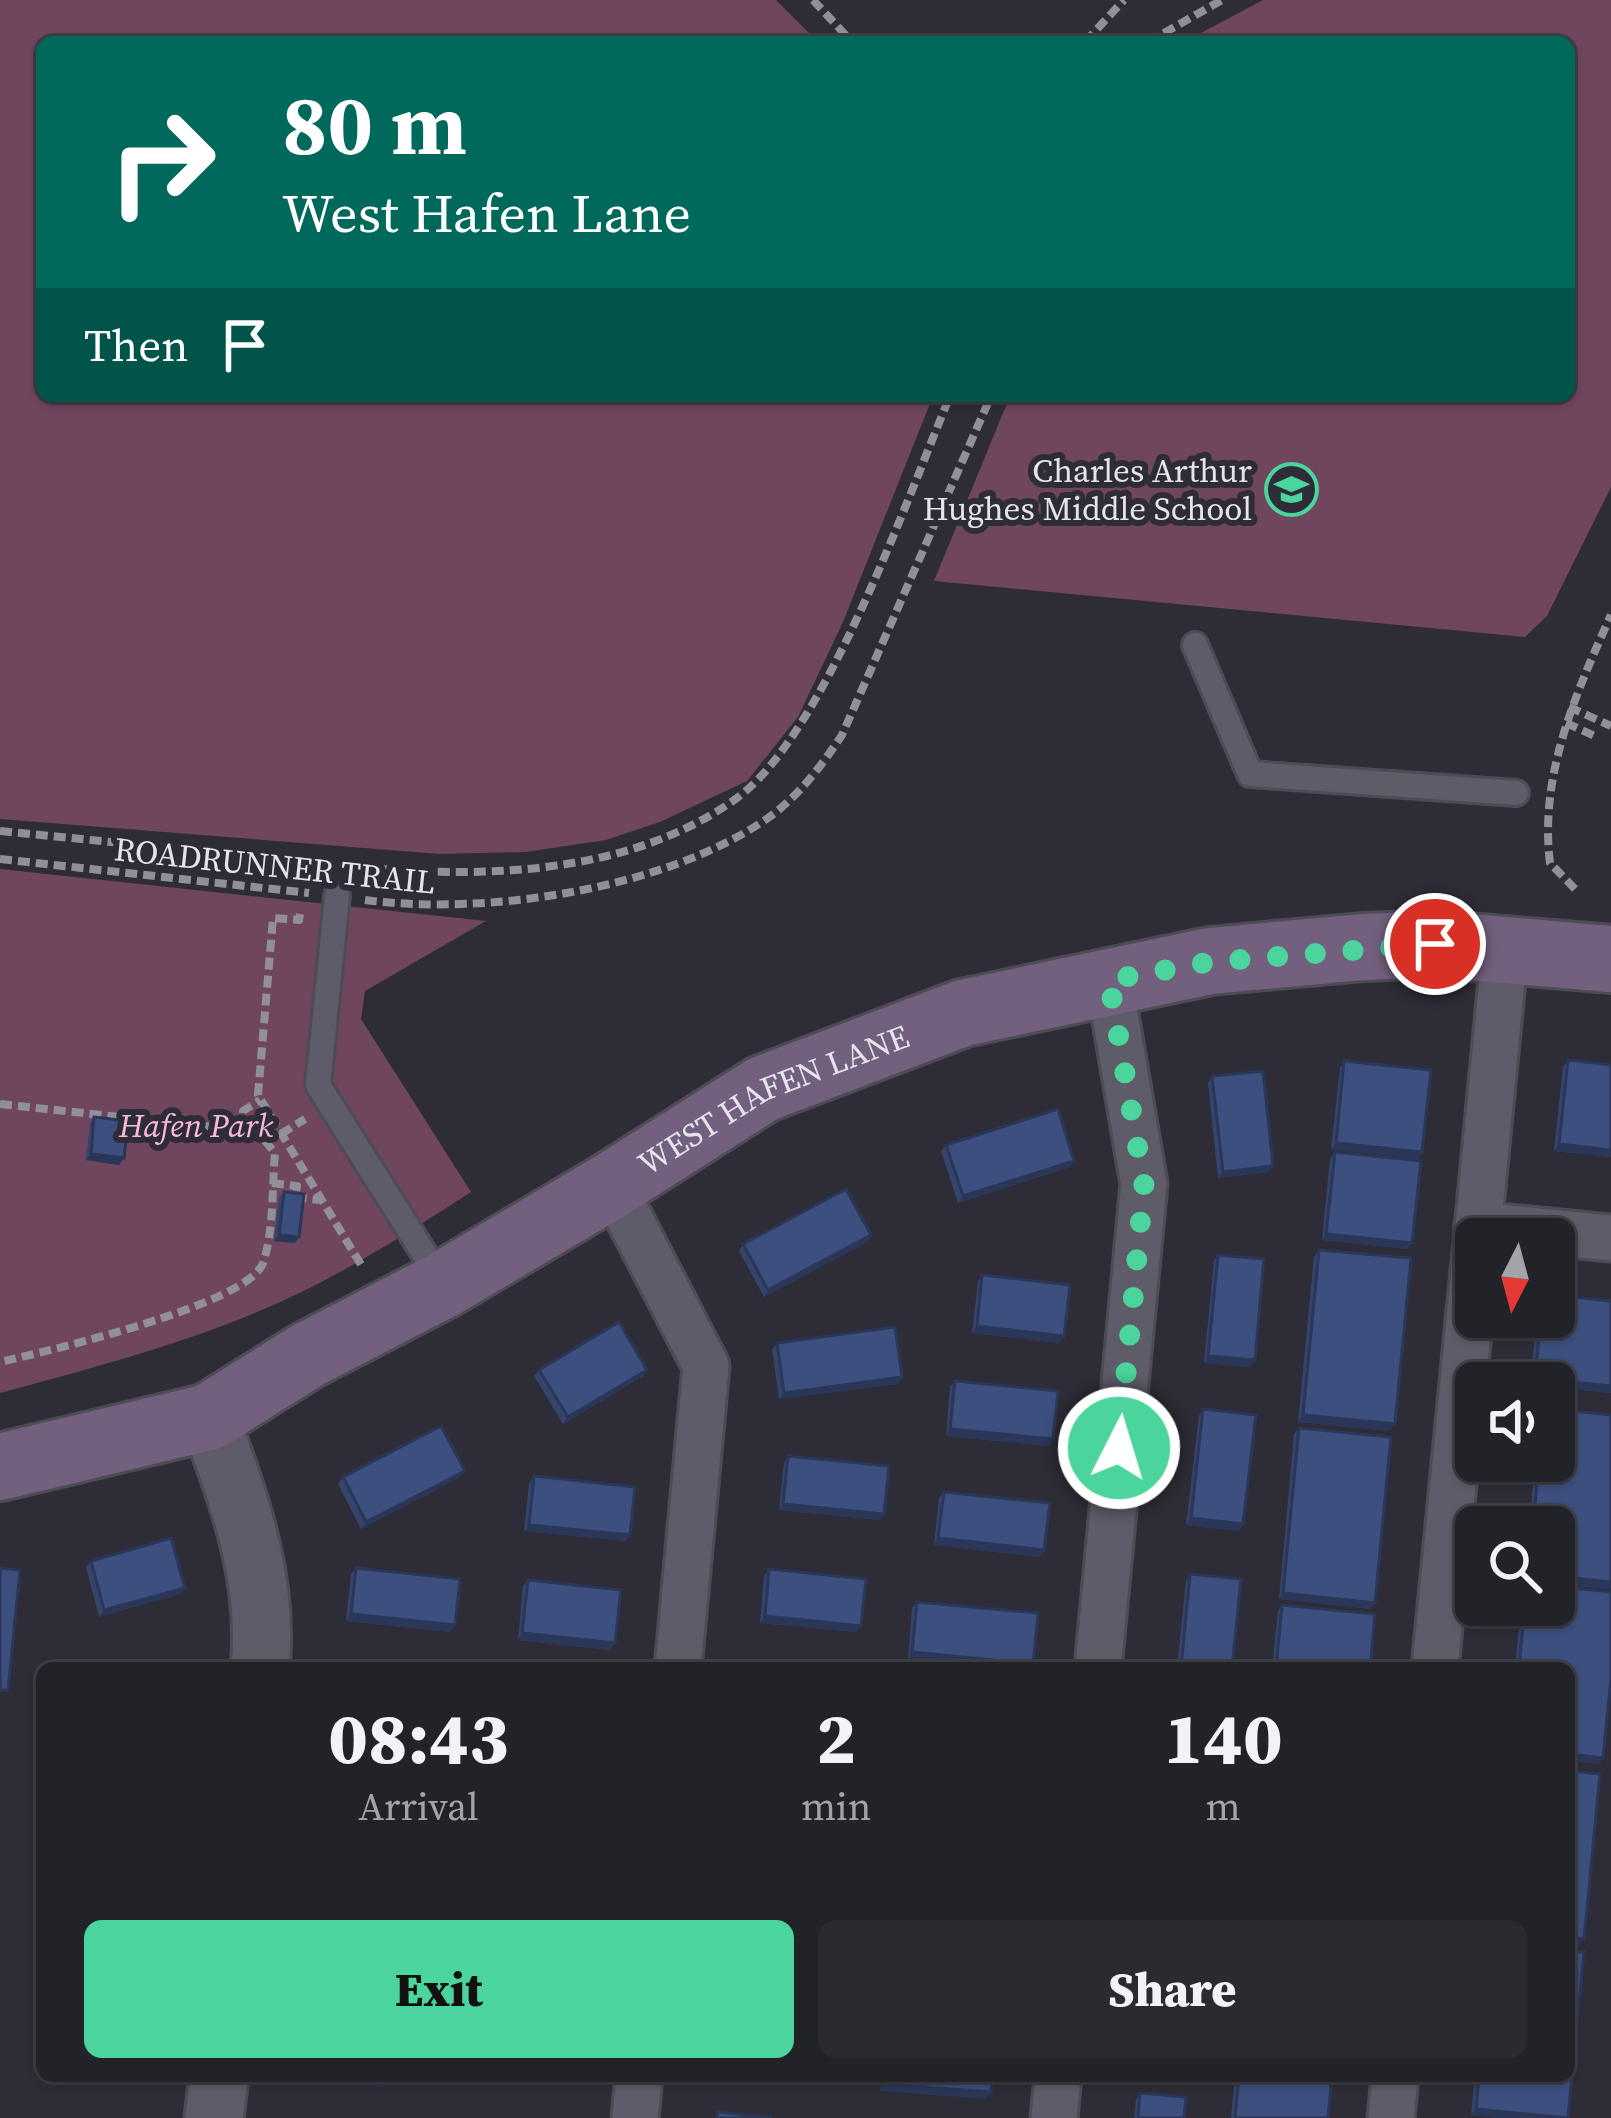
<!DOCTYPE html>
<style>
:root{--surface:#222229;--page:#2a2a31;--text:#f1f3f6;--muted:#a2a4a8;--line:#3f3f46;--accent:#4bd49b}
body{margin:0;font-family:"Source Serif 4",serif;background:var(--page);color:var(--text);height:100vh;display:flex;flex-direction:column;font-size:45px;white-space:nowrap}
*{box-sizing:border-box;margin:0}
p{font-size:39px;color:var(--muted)}
.icon{flex:none;width:66px;height:66px;fill:none;stroke:currentColor;stroke-width:2;stroke-linecap:round;stroke-linejoin:round}
.map{position:relative;flex:1;overflow:hidden}
.sheet{position:absolute;left:36px;top:1662px;width:1539px;height:420px;display:flex;flex-direction:column;background:var(--surface);border-radius:18px;box-shadow:0 3px 9px #0004,0 0 0 3px var(--line)}
.sheet>*{flex:none}
.banner{position:absolute;left:36px;top:36px;width:1539px;height:366px;border-radius:18px;box-shadow:0 3px 9px #0004,0 0 0 3px var(--line);background:#00695c;color:#fff;overflow:hidden}
.needle{width:78px;rotate:186deg}
.buttons{position:absolute;left:1455px;top:1218px;display:grid;gap:24px}
.buttons a{display:grid;place-items:center;width:120px;height:120px;border-radius:18px;background:var(--surface);box-shadow:0 3px 9px #0004,0 0 0 3px var(--line);font-size:60px}
.pin{position:absolute;display:grid;place-items:center;width:102px;height:102px;color:#fff;margin:-51px;border:6px solid #fff;border-radius:50%;box-shadow:0 3px 12px #0007}
.me{position:absolute;width:132px;margin:-66px;rotate:5deg;stroke-linejoin:round;filter:drop-shadow(0 0 9px #0008)}
.turn{display:flex;align-items:center;gap:42px;height:252px;padding:0 48px;font-size:54px}
.turn .icon{width:156px;height:156px;stroke-width:2.5}
.turn b{display:block;font-size:84px;line-height:102px}
.then{display:flex;align-items:center;height:114px;padding:0 48px;background:#0003;gap:24px;font-size:45px}
.eta{display:flex;justify-content:space-evenly;align-items:center;height:204px;text-align:center}
.eta b{font-size:72px;font-weight:800;line-height:84px}
.primary-button{display:flex;gap:24px;margin-top:auto;padding:24px 48px}
.primary-button a{flex:1;height:138px;border-radius:18px;background:var(--accent);color:#111;font-size:48px;font-weight:800;line-height:138px;text-align:center}
.primary-button a+a{background:var(--page);color:var(--text)}
.map>svg:first-child{display:block}
</style>
<div class="map">
<svg width="1611" height="2118" viewBox="0 0 1611 2118">
<rect width="100%" height="100%" fill="#2e2d37"/>
<!-- green -->
<g fill="#70455e">
<path d="M0,0H776L818,42H42V396H933L843,622L798,717L747,781L660,822L606,840L525,852L440,854L0,819Z"/>
<path d="M1263,0H1611V487L1547,616L1525,637L934,581L1010,396H1569V42H1184Z"/>
<path d="M0,869L486,921L365,991L361,1019L471,1192C409,1232 347,1272 280,1302C189,1343 95,1367 0,1393Z"/>
</g>
<g fill="none" stroke-linecap="round" stroke-linejoin="round">
<defs>
<g id="service">
<path d="M1195,645L1250,774L1516,793"/>
<path d="M337,896L318,1085L442,1282"/>
</g>
<g id="minor">
<path d="M612,1185L706,1366L678,1668"/>
<path d="M1478,1225L1611,1238"/>
<path d="M1477,1239L1505,949"/>
<path d="M1098,1668L1144,1184L1109,980"/>
<path d="M1435,1668L1476,1250"/>
<path d="M635,2118L639,2076"/>
<path d="M1054,2118L1058,2076"/>
<path d="M1391,2118L1395,2076"/>
</g>
<g id="tertiary">
<path d="M209,1417C239,1500 269,1579 260,1668"/>
<path d="M214,2118L219,2076"/>
</g>
<g id="secondary">
<path id="s1" d="M0,1467L209,1417L308,1355L443,1285L612,1185L763,1089L963,1013L1210,961L1363,947L1435,944L1611,959"/>
</g>
</defs>
<!-- service casing -->
<use href="#service" stroke="#4d4b53" stroke-width="30"/>
<!-- minor casing -->
<use href="#minor" stroke="#4d4b53" stroke-width="51"/>
<!-- tertiary casing -->
<use href="#tertiary" stroke="#4d4b53" stroke-width="63"/>
<!-- secondary casing -->
<use href="#secondary" stroke="#4d4b53" stroke-width="72"/>
<!-- path -->
<g stroke="#919099" stroke-width="8" stroke-dasharray="12 6" stroke-linecap="butt">
<path d="M813,0L852,42"/>
<path d="M1085,42L1124,0"/>
<path d="M1148,42L1222,0"/>
<path d="M1569,707L1611,726"/>
<path d="M1566,723L1597,737"/>
<path d="M0,831L333,864"/>
<path d="M0,859L309,893"/>
<path d="M348,866C475,879 628,877 737,798C824,735 907,499 950,396"/>
<path d="M1575,889L1550,863C1539,775 1576,693 1611,615"/>
<path d="M365,900C487,916 666,889 768,818C799,796 822,765 842,735L991,396"/>
<path d="M300,914L299,920L273,918L258,1095L363,1268"/>
<path d="M0,1104L258,1132L275,1153C272,1186 274,1231 263,1263C248,1305 47,1351 0,1362"/>
<path d="M242,1131L243,1111L260,1100"/>
<path d="M281,1134L305,1119"/>
<path d="M272,1183L297,1186L295,1197L319,1200"/>
</g>
<!-- service -->
<use href="#service" stroke="#5e5c68" stroke-width="24"/>
<!-- minor -->
<use href="#minor" stroke="#5e5c68" stroke-width="45"/>
<!-- tertiary -->
<use href="#tertiary" stroke="#5e5c68" stroke-width="57"/>
<!-- secondary -->
<use href="#secondary" stroke="#73607e" stroke-width="66"/>
</g>
<!-- wall -->
<g fill="#34446c">
<path d="M1568,1060L1611,1157L1554,1151L1563,1067Z"/>
<path d="M1344,1061L1422,1152L1418,1159L1331,1149L1340,1068Z"/>
<path d="M1212,1076L1269,1172L1218,1178L1208,1083Z"/>
<path d="M94,1117L119,1165L86,1160L90,1124Z"/>
<path d="M946,1145L1074,1161L1070,1167L958,1203L941,1151Z"/>
<path d="M1335,1152L1412,1243L1408,1249L1322,1240L1330,1159Z"/>
<path d="M284,1192L299,1237L295,1243L274,1241L279,1198Z"/>
<path d="M871,1235L867,1242L764,1297L739,1251L743,1244Z"/>
<path d="M1319,1250L1390,1431L1298,1422L1314,1257Z"/>
<path d="M1218,1255L1255,1360L1250,1367L1204,1363L1214,1261Z"/>
<path d="M982,1275L1060,1343L972,1333L978,1282Z"/>
<path d="M1611,1301V1393L1554,1387V1383H1530L1537,1317H1554Z"/>
<path d="M777,1343L902,1377L898,1384L779,1399L772,1349Z"/>
<path d="M539,1370H647L643,1376L563,1424L534,1376Z"/>
<path d="M955,1381L1053,1439L1049,1446L946,1436L950,1387Z"/>
<path d="M1203,1409L1243,1524L1238,1531L1186,1525L1199,1416Z"/>
<path d="M1299,1428L1375,1603L1371,1609L1279,1599L1294,1434Z"/>
<path d="M788,1456L884,1514L880,1520L779,1510L784,1463Z"/>
<path d="M1535,1461H1554L1611,1589L1554,1584V1527H1529Z"/>
<path d="M534,1476L626,1541L524,1531L529,1483Z"/>
<path d="M343,1477H460L361,1529L338,1484Z"/>
<path d="M944,1492L1040,1557L934,1545L939,1498Z"/>
<path d="M91,1561L180,1594L99,1617L86,1567Z"/>
<path d="M356,1568L450,1632L346,1621L351,1574Z"/>
<path d="M769,1569L861,1626L856,1632L760,1623L764,1576Z"/>
<path d="M1190,1574L1232,1668H1177L1186,1580Z"/>
<path d="M528,1580L610,1650L518,1640L523,1586Z"/>
<path d="M917,1602L1038,1613L908,1659L912,1608Z"/>
<path d="M1282,1605L1370,1668H1272L1278,1611Z"/>
<path d="M1521,1605H1554L1599,1764L1569,1761V1668H1515Z"/>
<path d="M1235,2076H1332L1328,2118H1231Z"/>
<path d="M1475,2076H1569L1568,2118H1500L1471,2115Z"/>
<path d="M1140,2093L1184,2118H1134L1136,2100Z"/>
</g>
<!-- shaded-wall -->
<g fill="#2a3758">
<path d="M1336,1143L1422,1152L1418,1159L1331,1149Z"/>
<path d="M1559,1144L1611,1150V1157L1554,1151Z"/>
<path d="M91,1154L124,1158L119,1165L86,1160Z"/>
<path d="M1074,1161L1070,1167L958,1203L963,1196Z"/>
<path d="M1273,1166L1269,1172L1218,1178L1223,1172Z"/>
<path d="M1326,1234L1412,1243L1408,1249L1322,1240Z"/>
<path d="M279,1235L299,1237L295,1243L274,1241Z"/>
<path d="M871,1235L867,1242L764,1297L768,1290Z"/>
<path d="M977,1326L1064,1336L1060,1343L972,1333Z"/>
<path d="M1208,1356L1255,1360L1250,1367L1204,1363Z"/>
<path d="M647,1370L643,1376L563,1424L568,1417Z"/>
<path d="M902,1377L898,1384L779,1399L784,1393Z"/>
<path d="M1535,1378L1611,1386V1393L1554,1387V1383H1531Z"/>
<path d="M1303,1415L1395,1424L1390,1431L1298,1422Z"/>
<path d="M950,1429L1053,1439L1049,1446L946,1436Z"/>
<path d="M465,1471L460,1477L361,1529L366,1522Z"/>
<path d="M783,1504L884,1514L880,1520L779,1510Z"/>
<path d="M1191,1518L1243,1524L1238,1531L1186,1525Z"/>
<path d="M529,1525L630,1535L626,1541L524,1531Z"/>
<path d="M938,1538L1044,1550L1040,1557L934,1545Z"/>
<path d="M1554,1576L1611,1582V1589L1554,1584Z"/>
<path d="M185,1588L180,1594L99,1617L104,1610Z"/>
<path d="M1283,1593L1375,1603L1371,1609L1279,1599Z"/>
<path d="M351,1614L455,1625L450,1632L346,1621Z"/>
<path d="M765,1616L861,1626L856,1632L760,1623Z"/>
<path d="M522,1633L615,1643L610,1650L518,1640Z"/>
<path d="M912,1652L1033,1664L1030,1668H1005L908,1659Z"/>
<path d="M1569,1754L1603,1758L1599,1764L1569,1761Z"/>
<path d="M1569,1937L1584,1939L1579,1945L1569,1944Z"/>
<path d="M302,2076H347L389,2080L384,2087L300,2078Z"/>
<path d="M883,2084L991,2092L986,2099L879,2091Z"/>
<path d="M1476,2109L1568,2118H1500L1471,2115Z"/>
</g>
<!-- building -->
<g fill="#3c4f7e" stroke="#2a3758" stroke-width="3">
<path d="M1568,1060L1611,1065V1150L1559,1144Z"/>
<path d="M1344,1061L1431,1070L1422,1152L1336,1143Z"/>
<path d="M1263,1071L1273,1166L1223,1172L1212,1076Z"/>
<path d="M1058,1109L1074,1161L963,1196L946,1145Z"/>
<path d="M94,1117L128,1121L124,1158L91,1154Z"/>
<path d="M1335,1152L1421,1161L1412,1243L1326,1234Z"/>
<path d="M846,1189L871,1235L768,1290L743,1244Z"/>
<path d="M284,1192L304,1194L299,1237L279,1235Z"/>
<path d="M1319,1250L1411,1258L1395,1424L1303,1415Z"/>
<path d="M1218,1255L1264,1259L1255,1360L1208,1356Z"/>
<path d="M982,1275L1070,1285L1064,1336L977,1326Z"/>
<path d="M1554,1295L1611,1301V1386L1535,1378L1541,1317H1554Z"/>
<path d="M619,1322L647,1370L568,1417L539,1370Z"/>
<path d="M895,1327L902,1377L784,1393L777,1343Z"/>
<path d="M955,1381L1058,1391L1053,1439L950,1429Z"/>
<path d="M1203,1409L1256,1415L1243,1524L1191,1518Z"/>
<path d="M1554,1409L1611,1415V1582L1554,1576V1527H1533L1539,1461H1554Z"/>
<path d="M441,1426L465,1471L366,1522L343,1477Z"/>
<path d="M1299,1428L1391,1437L1375,1603L1283,1593Z"/>
<path d="M788,1456L889,1466L884,1514L783,1504Z"/>
<path d="M534,1476L635,1487L630,1535L529,1525Z"/>
<path d="M944,1492L1050,1503L1044,1550L938,1538Z"/>
<path d="M171,1538L185,1588L104,1610L91,1561Z"/>
<path d="M0,1568L20,1570L8,1690H0Z"/>
<path d="M356,1568L460,1579L455,1625L351,1614Z"/>
<path d="M769,1569L866,1579L861,1626L765,1616Z"/>
<path d="M1190,1574L1241,1579L1232,1668H1181Z"/>
<path d="M528,1580L621,1590L615,1643L522,1633Z"/>
<path d="M1554,1586L1611,1592V1678L1603,1758L1569,1754V1668H1519L1525,1605H1554Z"/>
<path d="M917,1602L1038,1613L1033,1664L912,1652Z"/>
<path d="M1282,1605L1375,1614L1370,1668H1276Z"/>
<path d="M1569,1771L1600,1774L1584,1939L1569,1937Z"/>
<path d="M1569,1951L1584,1952L1568,2118L1476,2109L1479,2076H1569Z"/>
<path d="M347,2076H389V2080Z"/>
<path d="M884,2076H992L991,2092L883,2084Z"/>
<path d="M1239,2076H1332L1328,2118H1235Z"/>
<path d="M1140,2093L1186,2097L1184,2118H1138Z"/>
<path d="M718,2112L772,2118H717Z"/>
</g>
<g fill="none" stroke-linecap="round" stroke-linejoin="round">
<!-- route -->
<path stroke="#4bd49b" stroke-width="21" stroke-dasharray="0 37.8" d="M1119,1448L1144,1184L1109,980L1210,962L1435,944"/>
</g>
<!-- icons -->
<defs>
<symbol id="school-ring" viewBox="-11 -11 22 22"><circle r="9.5" fill="#2e2d37" stroke="#4bd49b" stroke-width="1.5"/><path d="M0-5L7-2L0 1L-7-2ZM-4 1L0 2.5L4 1V4Q0 6-4 4Z" fill="#4bd49b"/></symbol>
</defs>
<g fill-rule="evenodd">
<use href="#school-ring" x="1262" y="460" width="59" height="59"/>
</g>
<g text-anchor="middle" stroke-width="12" stroke-linejoin="round" paint-order="stroke">
<!-- poi labels -->
<g font-size="33" fill="#e5e4eb" stroke="#2e2d37" text-anchor="end">
<text x="1252" y="482">Charles Arthur<tspan x="1252" dy="38">Hughes Middle School</tspan></text>
</g>
<!-- street labels -->
<g font-size="33" fill="#e5e4eb" stroke="#2e2d37">
<text transform="translate(275 865) rotate(6)" y="12">ROADRUNNER TRAIL</text>
<text dy="12" stroke="none"><textPath href="#s1" startOffset="864">WEST HAFEN LANE</textPath></text>
</g>
<!-- park labels -->
<g font-size="33" font-style="italic" fill="#f9b8dd" stroke="#2e2d37">
<text x="196" y="1137">Hafen Park</text>
</g>
</g>
</svg>
<div class="buttons">
<a><svg class="needle" viewBox="-14 -14 28 28"><path d="M0-13l5 13h-10z" fill="#e53935"/><path d="M0 13l5-13h-10z" fill="#a2a4a8"/></svg></a>
<a><svg class="icon" aria-label="sound" viewBox="0 0 24 24"><path d="M4 9h4l5-4v14l-5-4H4zM17 9q2 3 0 6"/></svg></a>
<a><svg class="icon" aria-label="search" viewBox="0 0 24 24"><circle cx="10" cy="10" r="6"/><path d="M15 15l6 6"/></svg></a>
</div>
<div class="pin" style="left:1435px;top:944px;background:#d93025"><svg class="icon" aria-label="arrive" viewBox="0 0 24 24"><path d="M6 21V4h12l-3 4 3 4H6"/></svg></div>
<svg class="me" style="left:1119px;top:1448px" viewBox="-20 -20 40 40"><circle r="17" fill="#4bd49b" stroke="#fff" stroke-width="3"/><path d="M0-11L8 9 0 5-8 9z" fill="#fff"/></svg>
<div class="banner">
<div class="turn"><svg class="icon" aria-label="right" viewBox="0 0 24 24"><path d="M7 20v-9h11M14 6l5 5-5 5"/></svg><div><b>80 m</b>West Hafen Lane</div></div>
<div class="then">Then<svg class="icon" aria-label="arrive" viewBox="0 0 24 24"><path d="M6 21V4h12l-3 4 3 4H6"/></svg></div>
</div>
<section class="sheet">
<div class="eta">
<div><b>08:43</b><p>Arrival</p></div>
<div><b>2</b><p>min</p></div>
<div><b>140</b><p>m</p></div>
</div>
<div class="primary-button"><a>Exit</a><a>Share</a></div>
</section>
</div>
